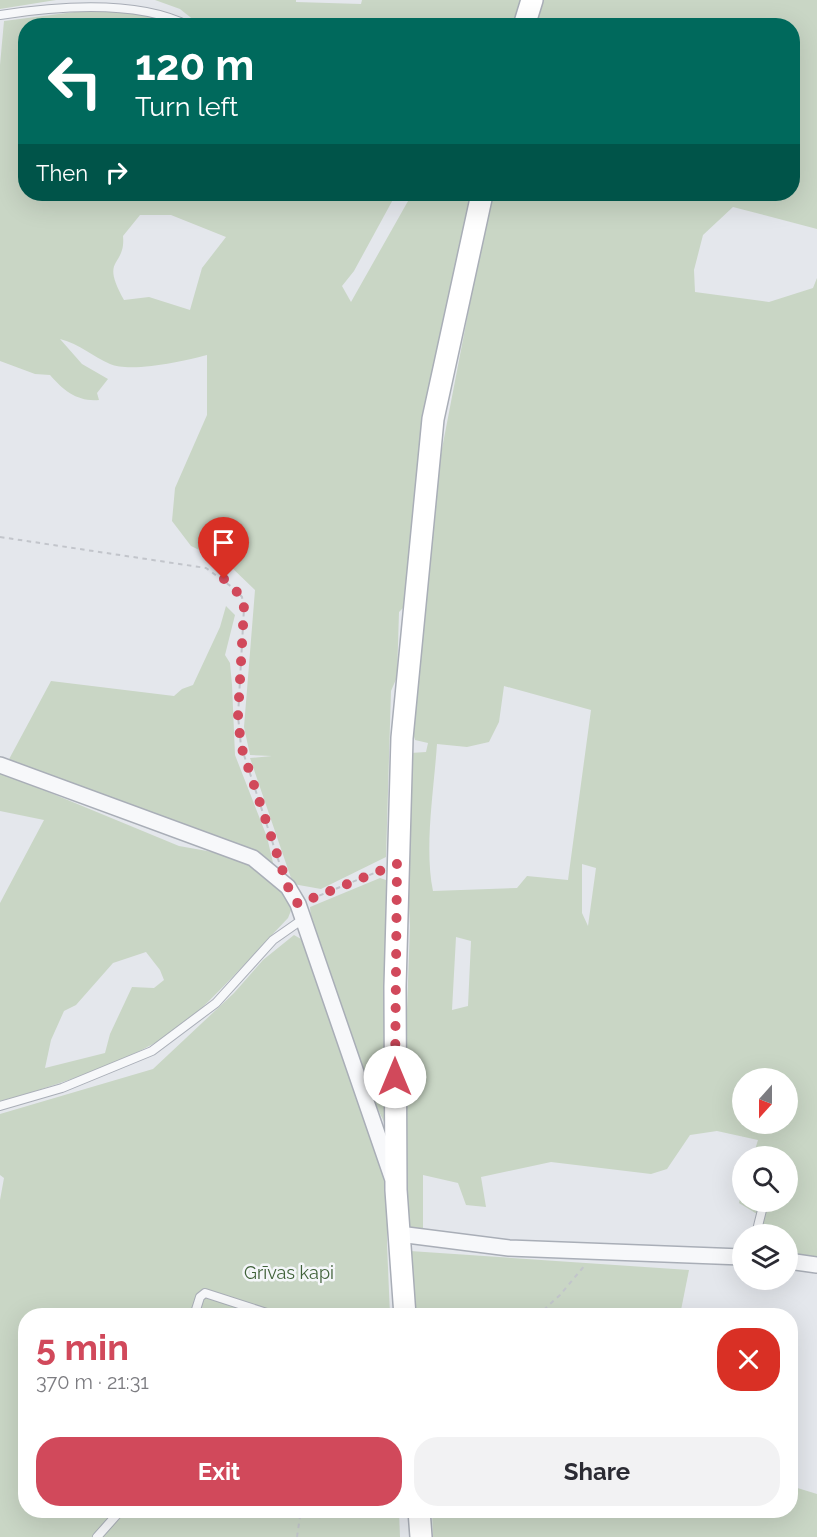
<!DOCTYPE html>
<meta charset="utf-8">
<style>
:root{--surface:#fff;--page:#f2f2f3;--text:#2b2b33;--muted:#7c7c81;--accent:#d1495b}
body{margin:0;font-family:Raleway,sans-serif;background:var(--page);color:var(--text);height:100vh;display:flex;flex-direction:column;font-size:22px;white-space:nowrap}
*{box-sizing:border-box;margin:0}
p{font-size:20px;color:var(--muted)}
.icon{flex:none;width:33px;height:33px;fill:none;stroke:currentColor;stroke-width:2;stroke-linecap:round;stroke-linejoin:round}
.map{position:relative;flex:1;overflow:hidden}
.drawer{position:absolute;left:18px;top:1308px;width:780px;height:210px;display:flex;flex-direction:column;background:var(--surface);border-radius:24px;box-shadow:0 6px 24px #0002}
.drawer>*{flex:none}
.top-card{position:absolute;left:18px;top:18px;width:782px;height:183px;border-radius:24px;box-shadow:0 6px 24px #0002;background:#00695c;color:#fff;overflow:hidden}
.needle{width:39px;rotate:201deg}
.tools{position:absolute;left:732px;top:1068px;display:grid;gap:12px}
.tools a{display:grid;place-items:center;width:66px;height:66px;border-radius:50%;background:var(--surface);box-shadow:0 6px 24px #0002;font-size:30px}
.pin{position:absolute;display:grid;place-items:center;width:51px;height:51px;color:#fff;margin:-62px -26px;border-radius:50% 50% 50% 0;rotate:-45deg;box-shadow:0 0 6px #0007}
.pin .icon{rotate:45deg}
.me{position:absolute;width:66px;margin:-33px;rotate:0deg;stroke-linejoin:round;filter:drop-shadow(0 0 4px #0008)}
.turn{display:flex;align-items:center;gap:21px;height:126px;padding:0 18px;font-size:27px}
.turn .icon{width:78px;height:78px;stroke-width:2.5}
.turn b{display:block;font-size:42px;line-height:51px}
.then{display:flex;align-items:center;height:57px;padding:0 18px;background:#0003;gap:12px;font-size:22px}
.round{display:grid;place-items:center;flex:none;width:63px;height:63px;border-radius:24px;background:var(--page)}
.overview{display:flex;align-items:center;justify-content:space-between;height:102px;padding:0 18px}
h1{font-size:36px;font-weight:700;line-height:45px;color:var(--accent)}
.button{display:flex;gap:12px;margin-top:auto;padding:12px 18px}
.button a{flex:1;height:69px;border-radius:24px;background:var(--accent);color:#fff;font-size:24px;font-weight:700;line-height:69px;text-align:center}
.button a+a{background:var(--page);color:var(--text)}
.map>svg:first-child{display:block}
</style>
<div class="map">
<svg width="817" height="1537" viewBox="0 0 817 1537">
<rect width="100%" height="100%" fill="#e4e7ec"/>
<!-- green -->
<g fill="#c9d6c5" fill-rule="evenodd">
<path d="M0,0H56L0,9Z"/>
<path d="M155,0H296V2L361,4L362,0H525L518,26L200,25L180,9Z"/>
<path d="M540,0H817V229L733,207L703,235L694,270L695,292L769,302L813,288L817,278V1261L788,1258V1234H752L757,1214L739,1203L742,1191V1202H788V1156H753L758,1140L717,1131L690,1135L667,1169L651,1174L551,1162L481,1177L486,1207L466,1205L458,1183L423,1175V1233L409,1230L402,1150L410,926L407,870L410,753L426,752L428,743L415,740L411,727L440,459L491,194H792V26L533,25ZM504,686L591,710L568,880L527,876L517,888L433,891C424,848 434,789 437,744L467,747L489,742L499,722ZM582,864L596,868L588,926L582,913ZM456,937L471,941L468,1006L452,1010ZM742,1078H788V1124H742Z"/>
<path d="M136,9L181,25L26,26V194H396L354,271L342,286L351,302L412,194H472L418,479L404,607L399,612L397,677L391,691L386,857L321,889L293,884L250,758L272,756L250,755L244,727L255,590L228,564L191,546L172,521L175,488L207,415V355C186,361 130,373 110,364C93,357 80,344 60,339L82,364L108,379L97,393L99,400C78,402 64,391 50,375L35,374L0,361V65L4,21L90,10ZM140,215H171L226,237L202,268L190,310L149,297L124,300C99,256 126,268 123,236Z"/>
<path d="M226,606L235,615L225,655L230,663L232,685L235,755L267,837L274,867L7,763L51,681L174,696L182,689L193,685L220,627Z"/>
<path d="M0,772L179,846L241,857L274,881L292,908L288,918C254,953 222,991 185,1023C144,1057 51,1088 0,1101V903L44,820L0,811ZM146,952L160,970L164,980L154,988L132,987L110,1034L105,1053L45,1068L51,1040L64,1011L76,1005L113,963Z"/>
<path d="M380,878L386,880L384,1122L358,1067L311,919L310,907Z"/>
<path d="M294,935L308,943L388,1179L387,1244L390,1315L26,1316V1510L399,1511L400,1537H0V1200L4,1178L0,1175V1114L153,1069L234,993L263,960Z"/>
<path d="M410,1251L689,1270L680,1315H416Z"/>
<path d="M791,1486L817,1494V1537H433L432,1511L790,1510Z"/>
</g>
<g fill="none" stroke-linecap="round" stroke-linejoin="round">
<defs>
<g id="service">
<path d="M0,15C58,6 139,0 189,26"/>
<path d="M0,1106L62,1088L152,1051L216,1003L273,940L303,919"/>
<path d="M756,1234L764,1202"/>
<path d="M194,1316L200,1297L205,1293L276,1316"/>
<path d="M97,1537L121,1510"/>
</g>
<g id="minor">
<path d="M0,765L253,858L288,887L298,904L392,1177"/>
<path d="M399,1234L509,1248L742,1257"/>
<path d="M788,1261L817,1265"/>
</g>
<g id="secondary">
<path d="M524,26L532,0"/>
<path d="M405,1316L396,1190L395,987L402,738L433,419L482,194"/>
<path d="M419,1510L421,1537"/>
</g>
</defs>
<!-- service casing -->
<use href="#service" stroke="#a9aeb7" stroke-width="10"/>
<!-- minor casing -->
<use href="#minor" stroke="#a9aeb7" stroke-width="18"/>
<!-- secondary casing -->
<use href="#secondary" stroke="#a9aeb7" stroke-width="24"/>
<!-- path -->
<g stroke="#c2c5cb" stroke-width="2" stroke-dasharray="4.5 4.5" stroke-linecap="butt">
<path d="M0,537L206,568L236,590L242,597L244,608L238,716L241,746L279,862"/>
<path d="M311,899L384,869"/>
<path d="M537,1316L560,1295L585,1265"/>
<path d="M297,1537L301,1510"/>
</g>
<!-- service -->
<use href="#service" stroke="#f7f8fa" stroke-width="8"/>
<!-- minor -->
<use href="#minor" stroke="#f7f8fa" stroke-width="15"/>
<!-- secondary -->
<use href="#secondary" stroke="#fff" stroke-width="21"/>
</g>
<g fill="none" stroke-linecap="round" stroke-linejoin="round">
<!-- route -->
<path stroke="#d1495b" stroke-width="10" stroke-dasharray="0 18" d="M224,579L242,597L244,608L238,716L241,746L288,887L298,904L397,864L395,1077"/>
</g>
<g text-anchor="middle" stroke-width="5" stroke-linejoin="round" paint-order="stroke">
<!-- park labels -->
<g font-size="18" fill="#3f6138" stroke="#f4f6f9">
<text x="289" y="1279">Grīvas kapi</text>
</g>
</g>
</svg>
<div class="tools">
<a><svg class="needle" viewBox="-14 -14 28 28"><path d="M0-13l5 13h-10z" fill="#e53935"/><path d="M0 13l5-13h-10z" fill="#7c7c81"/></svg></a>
<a><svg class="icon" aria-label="search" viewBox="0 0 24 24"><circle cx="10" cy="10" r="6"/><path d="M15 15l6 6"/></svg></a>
<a><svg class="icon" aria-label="layers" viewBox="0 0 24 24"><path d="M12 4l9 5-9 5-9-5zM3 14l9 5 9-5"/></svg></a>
</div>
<div class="pin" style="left:224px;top:579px;background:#d93025"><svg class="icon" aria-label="arrive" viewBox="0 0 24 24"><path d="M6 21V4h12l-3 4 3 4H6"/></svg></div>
<svg class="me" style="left:395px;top:1077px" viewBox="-20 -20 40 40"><circle r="19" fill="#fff"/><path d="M0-13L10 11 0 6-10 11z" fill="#d1495b"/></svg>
<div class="top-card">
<div class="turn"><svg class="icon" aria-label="left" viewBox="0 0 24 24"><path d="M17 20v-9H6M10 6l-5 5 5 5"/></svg><div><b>120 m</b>Turn left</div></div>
<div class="then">Then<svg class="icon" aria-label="right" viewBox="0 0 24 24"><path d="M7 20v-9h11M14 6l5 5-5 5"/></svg></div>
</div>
<section class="drawer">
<div class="overview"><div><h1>5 min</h1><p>370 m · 21:31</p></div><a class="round" style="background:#d93025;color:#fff"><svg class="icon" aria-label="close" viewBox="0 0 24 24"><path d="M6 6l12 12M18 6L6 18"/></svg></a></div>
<div class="button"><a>Exit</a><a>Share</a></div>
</section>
</div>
